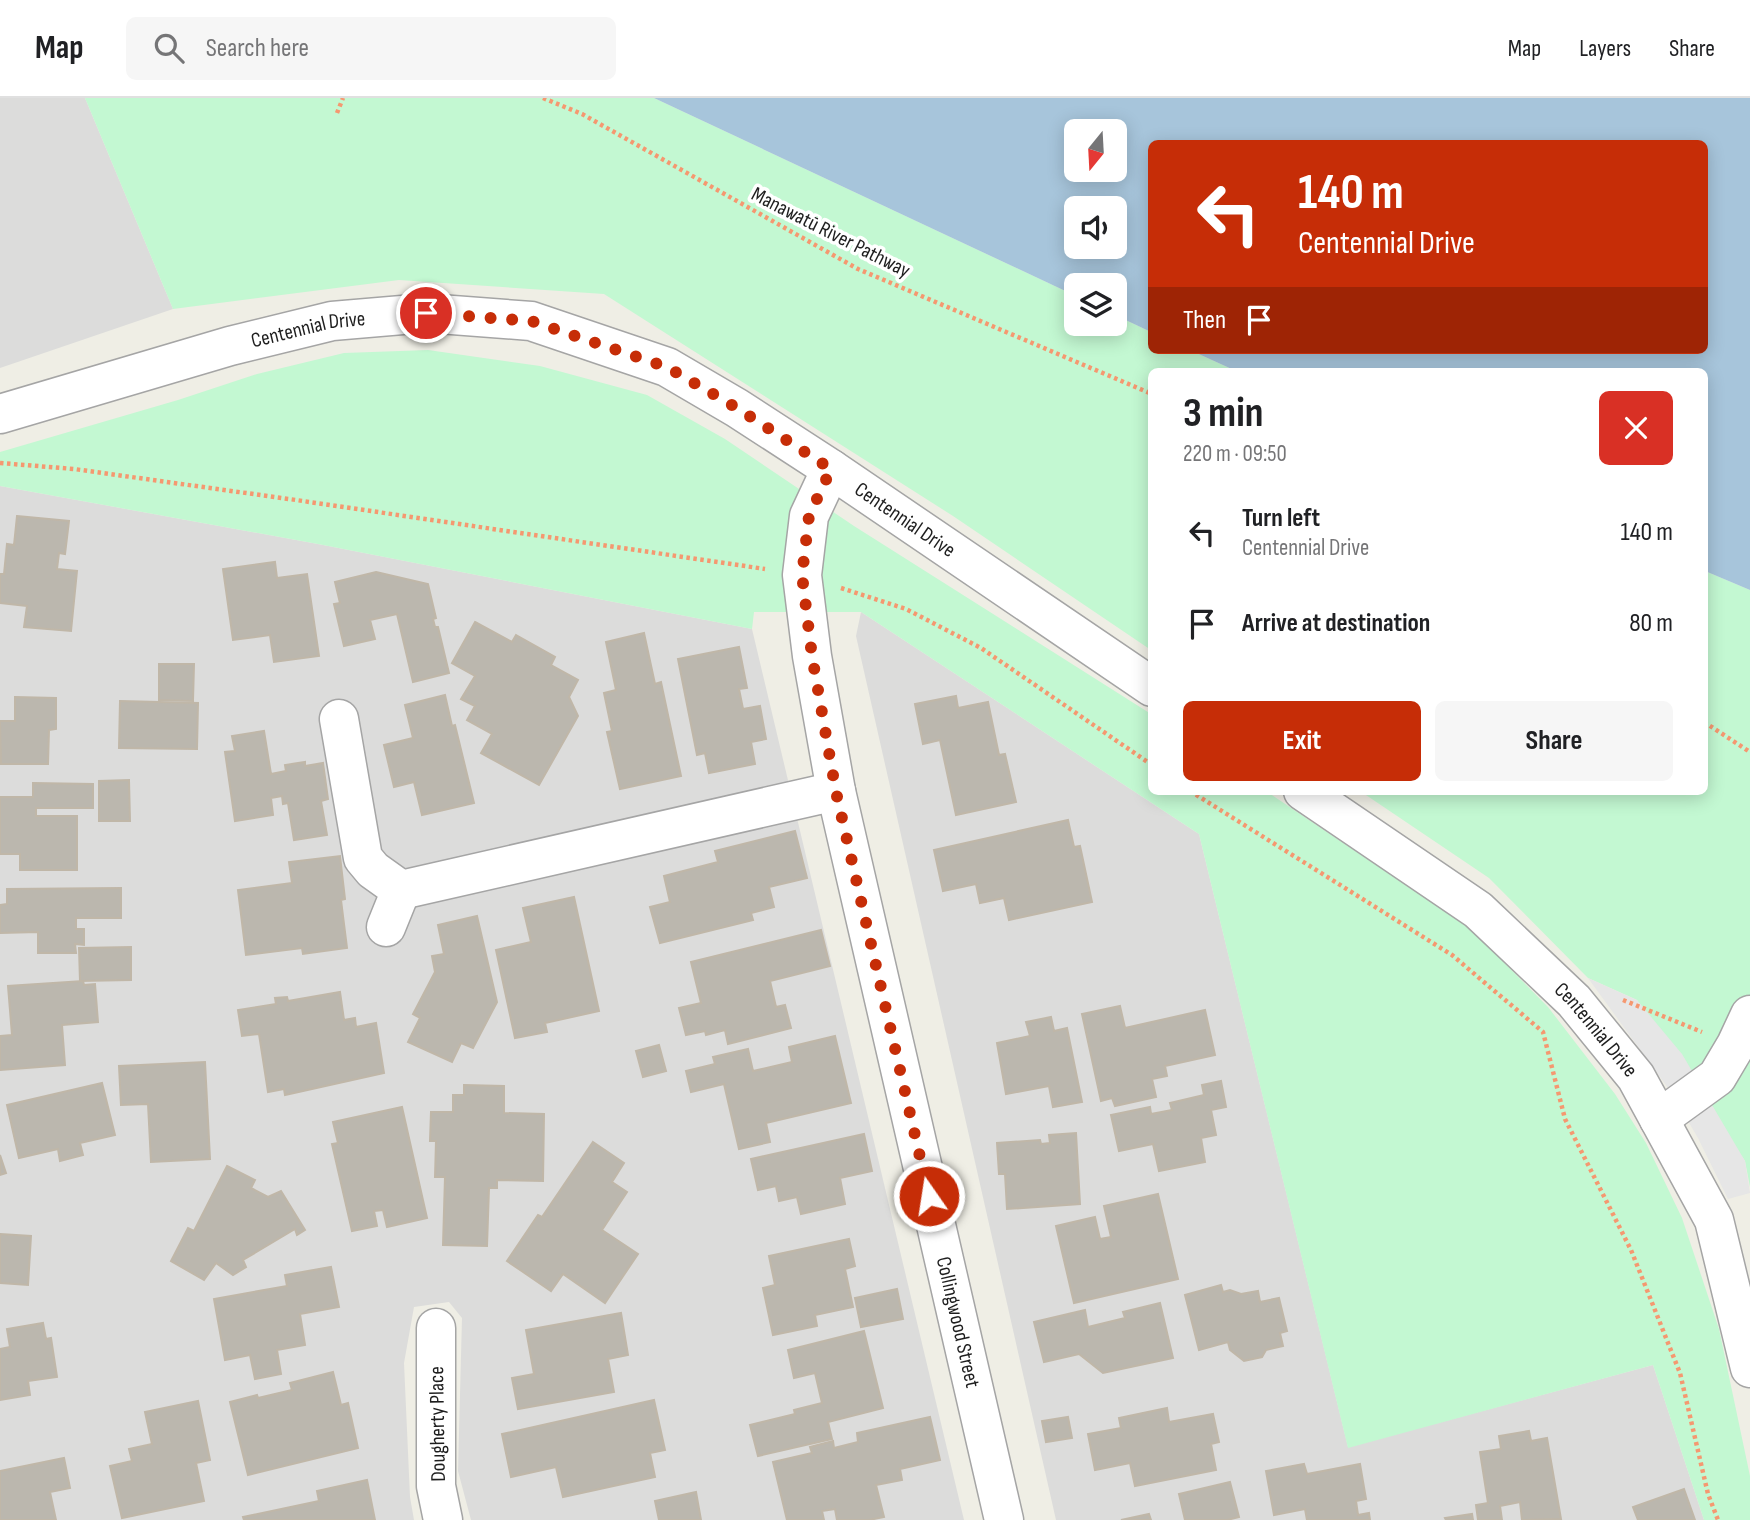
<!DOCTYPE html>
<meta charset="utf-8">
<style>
:root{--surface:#fff;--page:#f6f6f6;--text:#202124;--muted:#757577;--line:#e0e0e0;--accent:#c62d07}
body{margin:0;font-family:"Sofia Sans Condensed",sans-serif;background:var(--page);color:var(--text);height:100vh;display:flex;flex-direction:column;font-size:26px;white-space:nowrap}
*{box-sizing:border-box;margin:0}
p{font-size:23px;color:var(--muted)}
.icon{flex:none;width:38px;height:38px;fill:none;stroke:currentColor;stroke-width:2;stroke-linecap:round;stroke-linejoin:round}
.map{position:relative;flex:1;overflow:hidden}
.sheet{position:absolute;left:1148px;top:270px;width:560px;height:427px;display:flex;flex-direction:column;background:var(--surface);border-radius:10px;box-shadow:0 4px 18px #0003}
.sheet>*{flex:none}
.guide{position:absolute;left:1148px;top:42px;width:560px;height:214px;border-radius:10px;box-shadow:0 4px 18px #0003;background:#c62d07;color:#fff;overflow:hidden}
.needle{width:46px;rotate:198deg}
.tools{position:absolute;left:1064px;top:21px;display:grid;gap:14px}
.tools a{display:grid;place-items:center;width:63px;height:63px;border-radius:10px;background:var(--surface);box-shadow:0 4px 18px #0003;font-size:35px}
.pin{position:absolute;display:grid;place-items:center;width:60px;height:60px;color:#fff;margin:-30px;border:4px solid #fff;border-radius:50%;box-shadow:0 2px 7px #0007}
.me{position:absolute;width:77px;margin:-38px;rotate:347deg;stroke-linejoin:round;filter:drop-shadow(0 0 5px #0008)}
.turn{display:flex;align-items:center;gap:24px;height:147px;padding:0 35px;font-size:32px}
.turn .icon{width:91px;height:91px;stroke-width:2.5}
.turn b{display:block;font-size:49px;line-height:60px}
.then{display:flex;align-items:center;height:66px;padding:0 35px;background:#0003;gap:14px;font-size:26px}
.round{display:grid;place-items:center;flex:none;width:74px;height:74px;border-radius:10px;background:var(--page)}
.head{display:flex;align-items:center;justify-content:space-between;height:119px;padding:0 35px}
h1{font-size:42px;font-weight:700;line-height:52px}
.primary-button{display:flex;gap:14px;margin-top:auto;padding:14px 35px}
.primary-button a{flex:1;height:80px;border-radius:10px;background:var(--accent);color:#fff;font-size:28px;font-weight:700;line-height:80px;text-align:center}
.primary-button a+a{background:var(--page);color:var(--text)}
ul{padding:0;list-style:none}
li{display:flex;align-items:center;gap:21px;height:91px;padding:0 35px}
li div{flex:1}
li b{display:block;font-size:26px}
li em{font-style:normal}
header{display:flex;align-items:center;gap:42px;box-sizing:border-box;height:98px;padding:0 35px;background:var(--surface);border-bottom:2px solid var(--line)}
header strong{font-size:33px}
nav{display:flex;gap:38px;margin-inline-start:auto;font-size:24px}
.search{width:490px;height:63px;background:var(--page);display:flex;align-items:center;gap:18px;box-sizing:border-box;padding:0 24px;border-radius:10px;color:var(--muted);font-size:26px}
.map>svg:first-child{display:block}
</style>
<header>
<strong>Map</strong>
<div class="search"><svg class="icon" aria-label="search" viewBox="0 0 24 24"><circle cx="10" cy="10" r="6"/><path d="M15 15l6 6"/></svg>Search here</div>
<nav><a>Map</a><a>Layers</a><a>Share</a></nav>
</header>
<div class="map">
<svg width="1750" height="1422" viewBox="0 0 1750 1422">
<rect width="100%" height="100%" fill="#efeee5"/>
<!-- residential -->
<g fill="#dcdcdb">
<path d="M0,0H85L173,211L0,270Z"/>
<path d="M0,388L318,446L752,531L964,1422H471L458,1373L462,1220L449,1204L414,1209L404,1265L410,1399L414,1422H0Z"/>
<path d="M861,514L1199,736L1348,1349L1653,1267L1704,1422H1056L856,538Z"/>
</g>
<!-- park -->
<g fill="#c3f8d2">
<path d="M85,0H654L1076,198V226H1115V217L1151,234L1152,252H1190L1236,273H1152L1151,552L953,418L604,196L399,182L173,211Z"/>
<path d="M428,252L540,268L647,297L725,341L854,428L1151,616L1152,693H1266L1471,831L1548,909L1615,996L1646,1045L1682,1120L1719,1231L1750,1378V1422H1704L1653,1267L1348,1350L1199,736L861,514H754L752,531L318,446L0,388V354L178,302L257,276L344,255Z"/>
<path d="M1705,473L1750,492V1089L1745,1063L1637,902L1588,880L1489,780L1360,693H1704Z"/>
</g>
<!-- parking -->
<path fill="#e6e6e6" d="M1588,880L1637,902L1682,956L1745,1063L1750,1095L1728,1101L1698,1040L1671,994Z"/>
<!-- water -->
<path fill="#a7c5db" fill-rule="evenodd" d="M654,0H1750V492L1705,473L1704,273H1236L1190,252H1704V46H1152L1151,234L1115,217V187H1076V198ZM1076,33H1115V72H1076ZM1076,110H1115V149H1076Z"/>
<!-- building -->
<g fill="#bbb7ae" stroke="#c0b7a8" stroke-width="2">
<path d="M17,418L69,423L65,456L59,455L57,471L77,473L71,533L24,529L27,508L0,505V476H4L7,446L14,447Z"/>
<path d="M275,464L277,480L307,476L319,558L274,564L270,537L233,542L223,471Z"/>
<path d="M376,474L428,486L436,520L433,521L435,529H438L449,575L413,584L397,516L370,522L375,541L344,548L334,506L340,505L335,484Z"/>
<path d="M475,524L512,544L516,537L555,559L551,567L578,582L569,599L578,618L539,687L481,655L492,636L467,622L475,608L461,601L475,578L452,565Z"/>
<path d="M644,535L655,586L661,584L681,678L620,691L607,634L612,633L604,595L616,592L606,544Z"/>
<path d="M739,549L747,590L739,591L743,611L760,608L766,641L751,644L755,666L709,675L705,655L697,657L678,561Z"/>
<path d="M159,566H194L193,603L159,602Z"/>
<path d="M445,597L452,628L455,627L474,705L422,717L414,684L394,689L384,647L413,640L405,607Z"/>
<path d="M956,598L958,610L988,604L999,657L1005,656L1016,704L956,717L940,642L923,646L915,606Z"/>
<path d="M15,599L56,600V631L49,632L48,666H1L0,623H15Z"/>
<path d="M120,603L198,605L197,651L119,650Z"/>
<path d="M264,633L271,676L286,673L285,667L305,664V668L323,665L328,701L321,703L327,737L294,742L288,705L283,706L282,698L271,700L273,717L235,723L225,654L235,653L232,638Z"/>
<path d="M129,682L130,723H99V683Z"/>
<path d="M33,685L93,686V710H36V718H77V772H20V756H0V699H33Z"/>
<path d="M1068,722L1074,749L1080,748L1092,804L1009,822L1004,800L980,805L976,786L943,793L934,752Z"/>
<path d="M795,733L807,780L769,789L774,809L751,815L753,822L660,845L650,809L670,804L664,778L718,764L715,753Z"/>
<path d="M340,758L345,801L341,802L347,850L303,856L302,850L246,857L238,792L292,785L289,764Z"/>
<path d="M121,790V820H76V831H84V847L75,846L76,855H38V834L0,835V807L7,806V791Z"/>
<path d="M574,799L599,913L545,925L547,934L515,940L496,852L531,844L523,810Z"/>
<path d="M477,818L497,904L473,950L461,945L452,964L408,944L420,920L413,916L435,874L432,858L444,856L438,827Z"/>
<path d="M821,832L830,868L770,883L776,909L785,907L791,930L728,946L725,932L706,937L705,933L686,937L679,910L701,905L691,864Z"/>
<path d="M131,849V882L80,883L79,850Z"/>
<path d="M83,883L84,887L95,886L98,924L62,927L65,967L0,972V938L12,937L8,888Z"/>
<path d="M340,894L344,922L355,920L356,929L376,925L384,975L285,997L284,991L268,994L259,936L242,938L238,912L276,906L275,900L287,899L288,903Z"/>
<path d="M1120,908L1125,930L1205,912L1215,957L1165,968L1167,978L1152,981L1156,999L1115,1008L1112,1000L1101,1003L1082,916Z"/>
<path d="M1051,919L1054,933L1067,930L1082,1004L1053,1009L1049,988L1006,996L997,945L1030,938L1026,924Z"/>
<path d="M835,938L851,1005L766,1025L770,1044L739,1051L724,986L691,994L686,973L715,966L713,959L748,951L753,973L792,964L789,949Z"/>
<path d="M659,947L666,973L643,979L636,953Z"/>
<path d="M205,964L210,1061L151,1064L148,1006L121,1007L119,968Z"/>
<path d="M1221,983L1226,1009L1211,1012L1216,1037L1201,1040L1205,1064L1159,1073L1153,1046L1119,1053L1111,1017L1150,1009L1151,1016L1172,1012L1170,1005L1204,997L1202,987Z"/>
<path d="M102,985L115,1037L80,1045L83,1057L60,1063L58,1051L19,1060L7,1007Z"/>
<path d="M464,987L504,988V1015L544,1016L543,1083L497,1082V1090H489L487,1148L443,1147L445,1079H435L436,1043H430L431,1014H453V997H464Z"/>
<path d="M402,1009L427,1120L387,1129L383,1112L374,1113L377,1128L352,1133L332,1046L338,1045L333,1024Z"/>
<path d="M1076,1035L1080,1106L1007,1111L1005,1076H999L997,1045L1040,1042L1041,1046L1050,1045L1049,1037Z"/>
<path d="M864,1036L872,1073L840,1080L845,1106L801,1116L797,1099L779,1103L776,1088L758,1092L751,1061Z"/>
<path d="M593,1044L624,1065L612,1084L627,1094L602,1132L638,1156L605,1205L563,1176L551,1193L507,1163L538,1117L542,1119Z"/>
<path d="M0,1057L6,1075L0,1077Z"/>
<path d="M227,1068L255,1082L251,1090L268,1099L281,1093L305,1132L297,1137L295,1131L243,1162L246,1169L233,1177L216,1165L204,1182L171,1163L188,1130L194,1133Z"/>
<path d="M1158,1096L1178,1181L1074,1205L1056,1128L1095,1119L1100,1141L1111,1139L1104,1108Z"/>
<path d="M0,1136L31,1138L28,1187L0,1185Z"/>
<path d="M849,1141L855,1168L845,1171L853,1209L815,1217L817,1228L773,1237L763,1190L775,1187L769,1158Z"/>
<path d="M331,1169L339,1209L300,1216L305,1247L277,1252L281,1276L255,1281L250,1257L225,1262L214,1201L287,1188L285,1177Z"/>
<path d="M1221,1187L1223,1194L1230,1192L1241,1196L1258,1193L1260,1204L1279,1200L1287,1233L1280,1235L1283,1248L1266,1252L1262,1259L1244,1263L1230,1252L1228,1244L1199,1252L1185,1197Z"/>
<path d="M897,1191L903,1221L861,1229L855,1200Z"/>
<path d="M1160,1205L1173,1260L1103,1275L1079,1256L1044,1264L1034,1224L1085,1212L1088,1229L1125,1220L1123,1214Z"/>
<path d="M621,1215L628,1257L608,1261L614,1294L518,1311L512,1280L534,1276L526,1232Z"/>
<path d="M43,1225L46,1241L51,1240L57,1279L28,1283L30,1297L0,1302V1251L10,1249L7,1231Z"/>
<path d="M864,1233L883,1310L828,1324L832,1341L758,1358L750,1327L795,1316L794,1312L822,1305L815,1275L794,1280L788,1252Z"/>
<path d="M333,1274L341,1307L348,1305L358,1350L248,1377L230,1304L257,1297L258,1300L292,1292L290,1285Z"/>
<path d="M654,1302L665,1352L650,1355L655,1379L563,1399L556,1369L511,1379L502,1336Z"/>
<path d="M198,1303L210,1362L196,1365L204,1403L122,1420L110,1368L132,1363L129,1351L152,1346L145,1314Z"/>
<path d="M1167,1310L1169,1324L1213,1316L1219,1344L1211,1346L1216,1372L1135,1388L1130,1365L1095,1372L1088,1336L1121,1330L1119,1320Z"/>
<path d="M930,1319L940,1362L900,1371L902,1382L876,1387L884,1419L869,1422H837L835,1411L822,1413L824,1422H787L773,1364L812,1355L810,1349L833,1343L834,1350L858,1344L857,1335Z"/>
<path d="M1068,1319L1072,1340L1046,1344L1042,1323Z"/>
<path d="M1529,1333L1531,1343L1547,1340L1561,1421L1522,1422L1520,1404L1500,1408L1502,1422H1478L1476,1407L1488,1405L1480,1354L1501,1351L1499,1338Z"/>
<path d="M64,1360L70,1390L50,1394L56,1422H0V1373Z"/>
<path d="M1304,1366L1307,1376L1360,1366L1366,1401L1356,1403L1358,1417L1369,1415L1370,1422H1307L1305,1411L1274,1417L1266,1373Z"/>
<path d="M367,1382L375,1422H244L243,1419L319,1403L317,1393Z"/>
<path d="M1230,1384L1239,1419L1227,1422H1185L1179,1396Z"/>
<path d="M1684,1391L1695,1422H1638L1633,1409Z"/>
<path d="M696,1394L701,1422H659L655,1403Z"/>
<path d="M1149,1416L1151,1422H1121Z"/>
<path d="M1472,1416L1473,1422H1446L1445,1420Z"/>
</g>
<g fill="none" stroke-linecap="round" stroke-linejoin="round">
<defs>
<g id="minor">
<path id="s1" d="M0,316L230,248L332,223L426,215L531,223L667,269L737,310L831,371L1152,589"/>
<path id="s2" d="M831,371L809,418L802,477L812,558L836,693L1004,1422"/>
<path d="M339,621L363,760L373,772L401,792L836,693"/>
<path id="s3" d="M1303,693L1478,812L1574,903L1636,979L1714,1122L1750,1270"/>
<path d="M386,829L401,792"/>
<path d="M1659,1021L1717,979L1736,947L1750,917"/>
<path d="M436,1230V1388L443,1422"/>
</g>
</defs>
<!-- minor casing -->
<use href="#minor" stroke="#a5a5a5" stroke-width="41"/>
<!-- path -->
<g stroke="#f59870" stroke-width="4.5" stroke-dasharray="3.5 3.5" stroke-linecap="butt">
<path d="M543,0L582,16L858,171L1152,296"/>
<path d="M337,15L343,0"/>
<path d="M0,365L74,371L296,402L765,471"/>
<path d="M841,490L906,511L981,550L1152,667"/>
<path d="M1704,624L1750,654"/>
<path d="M1190,693L1452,857L1543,934L1565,1021L1631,1152L1680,1275L1708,1396L1718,1422"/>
<path d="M1623,902L1702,934"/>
</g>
<!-- minor -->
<use href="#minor" stroke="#fff" stroke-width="38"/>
</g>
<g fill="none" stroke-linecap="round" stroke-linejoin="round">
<!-- route -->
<path stroke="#c62d07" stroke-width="12" stroke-dasharray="0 21.6" d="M426,215L531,223L667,269L737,310L831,371L809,418L802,477L812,558L836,694L929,1098"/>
</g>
<g text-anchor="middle" stroke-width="7" stroke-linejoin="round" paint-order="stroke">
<!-- street labels -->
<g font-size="21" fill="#1e1e1e" stroke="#fff">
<text transform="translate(831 134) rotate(27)" y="7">Manawatū River Pathway</text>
<text dy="7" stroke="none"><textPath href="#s1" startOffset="320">Centennial Drive</textPath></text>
<text dy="7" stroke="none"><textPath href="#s1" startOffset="971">Centennial Drive</textPath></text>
<text dy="7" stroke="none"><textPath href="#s3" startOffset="380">Centennial Drive</textPath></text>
<text dy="7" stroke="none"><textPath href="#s2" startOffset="875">Collingwood Street</textPath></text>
<text transform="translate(437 1326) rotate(-91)" y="7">Dougherty Place</text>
</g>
</g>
</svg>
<div class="tools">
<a><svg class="needle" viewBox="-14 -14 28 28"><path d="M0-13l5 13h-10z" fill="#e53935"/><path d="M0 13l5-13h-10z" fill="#757577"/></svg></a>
<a><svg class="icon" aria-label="sound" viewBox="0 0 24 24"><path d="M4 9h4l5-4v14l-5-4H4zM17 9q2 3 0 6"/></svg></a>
<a><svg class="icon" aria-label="layers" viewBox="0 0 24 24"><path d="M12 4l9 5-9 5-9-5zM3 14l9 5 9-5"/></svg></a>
</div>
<div class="pin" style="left:426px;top:215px;background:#d93025"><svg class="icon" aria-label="arrive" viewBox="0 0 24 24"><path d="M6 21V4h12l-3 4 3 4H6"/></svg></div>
<svg class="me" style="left:929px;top:1098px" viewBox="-20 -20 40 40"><circle r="17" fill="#c62d07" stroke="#fff" stroke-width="3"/><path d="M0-11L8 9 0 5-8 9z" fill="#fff"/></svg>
<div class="guide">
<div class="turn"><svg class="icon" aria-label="left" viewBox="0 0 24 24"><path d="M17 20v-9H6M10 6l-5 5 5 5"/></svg><div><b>140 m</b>Centennial Drive</div></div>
<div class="then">Then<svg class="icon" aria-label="arrive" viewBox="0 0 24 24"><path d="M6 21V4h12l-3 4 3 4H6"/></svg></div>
</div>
<section class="sheet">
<div class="head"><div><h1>3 min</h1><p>220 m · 09:50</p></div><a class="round" style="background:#d93025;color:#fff"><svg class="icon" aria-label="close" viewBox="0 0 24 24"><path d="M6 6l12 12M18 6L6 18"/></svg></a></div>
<ul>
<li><svg class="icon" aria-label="left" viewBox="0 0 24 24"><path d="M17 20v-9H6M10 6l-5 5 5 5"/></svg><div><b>Turn left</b><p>Centennial Drive</p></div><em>140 m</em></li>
<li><svg class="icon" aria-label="arrive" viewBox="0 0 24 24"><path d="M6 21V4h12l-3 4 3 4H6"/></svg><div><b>Arrive at destination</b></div><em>80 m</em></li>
</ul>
<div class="primary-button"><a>Exit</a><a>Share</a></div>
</section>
</div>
